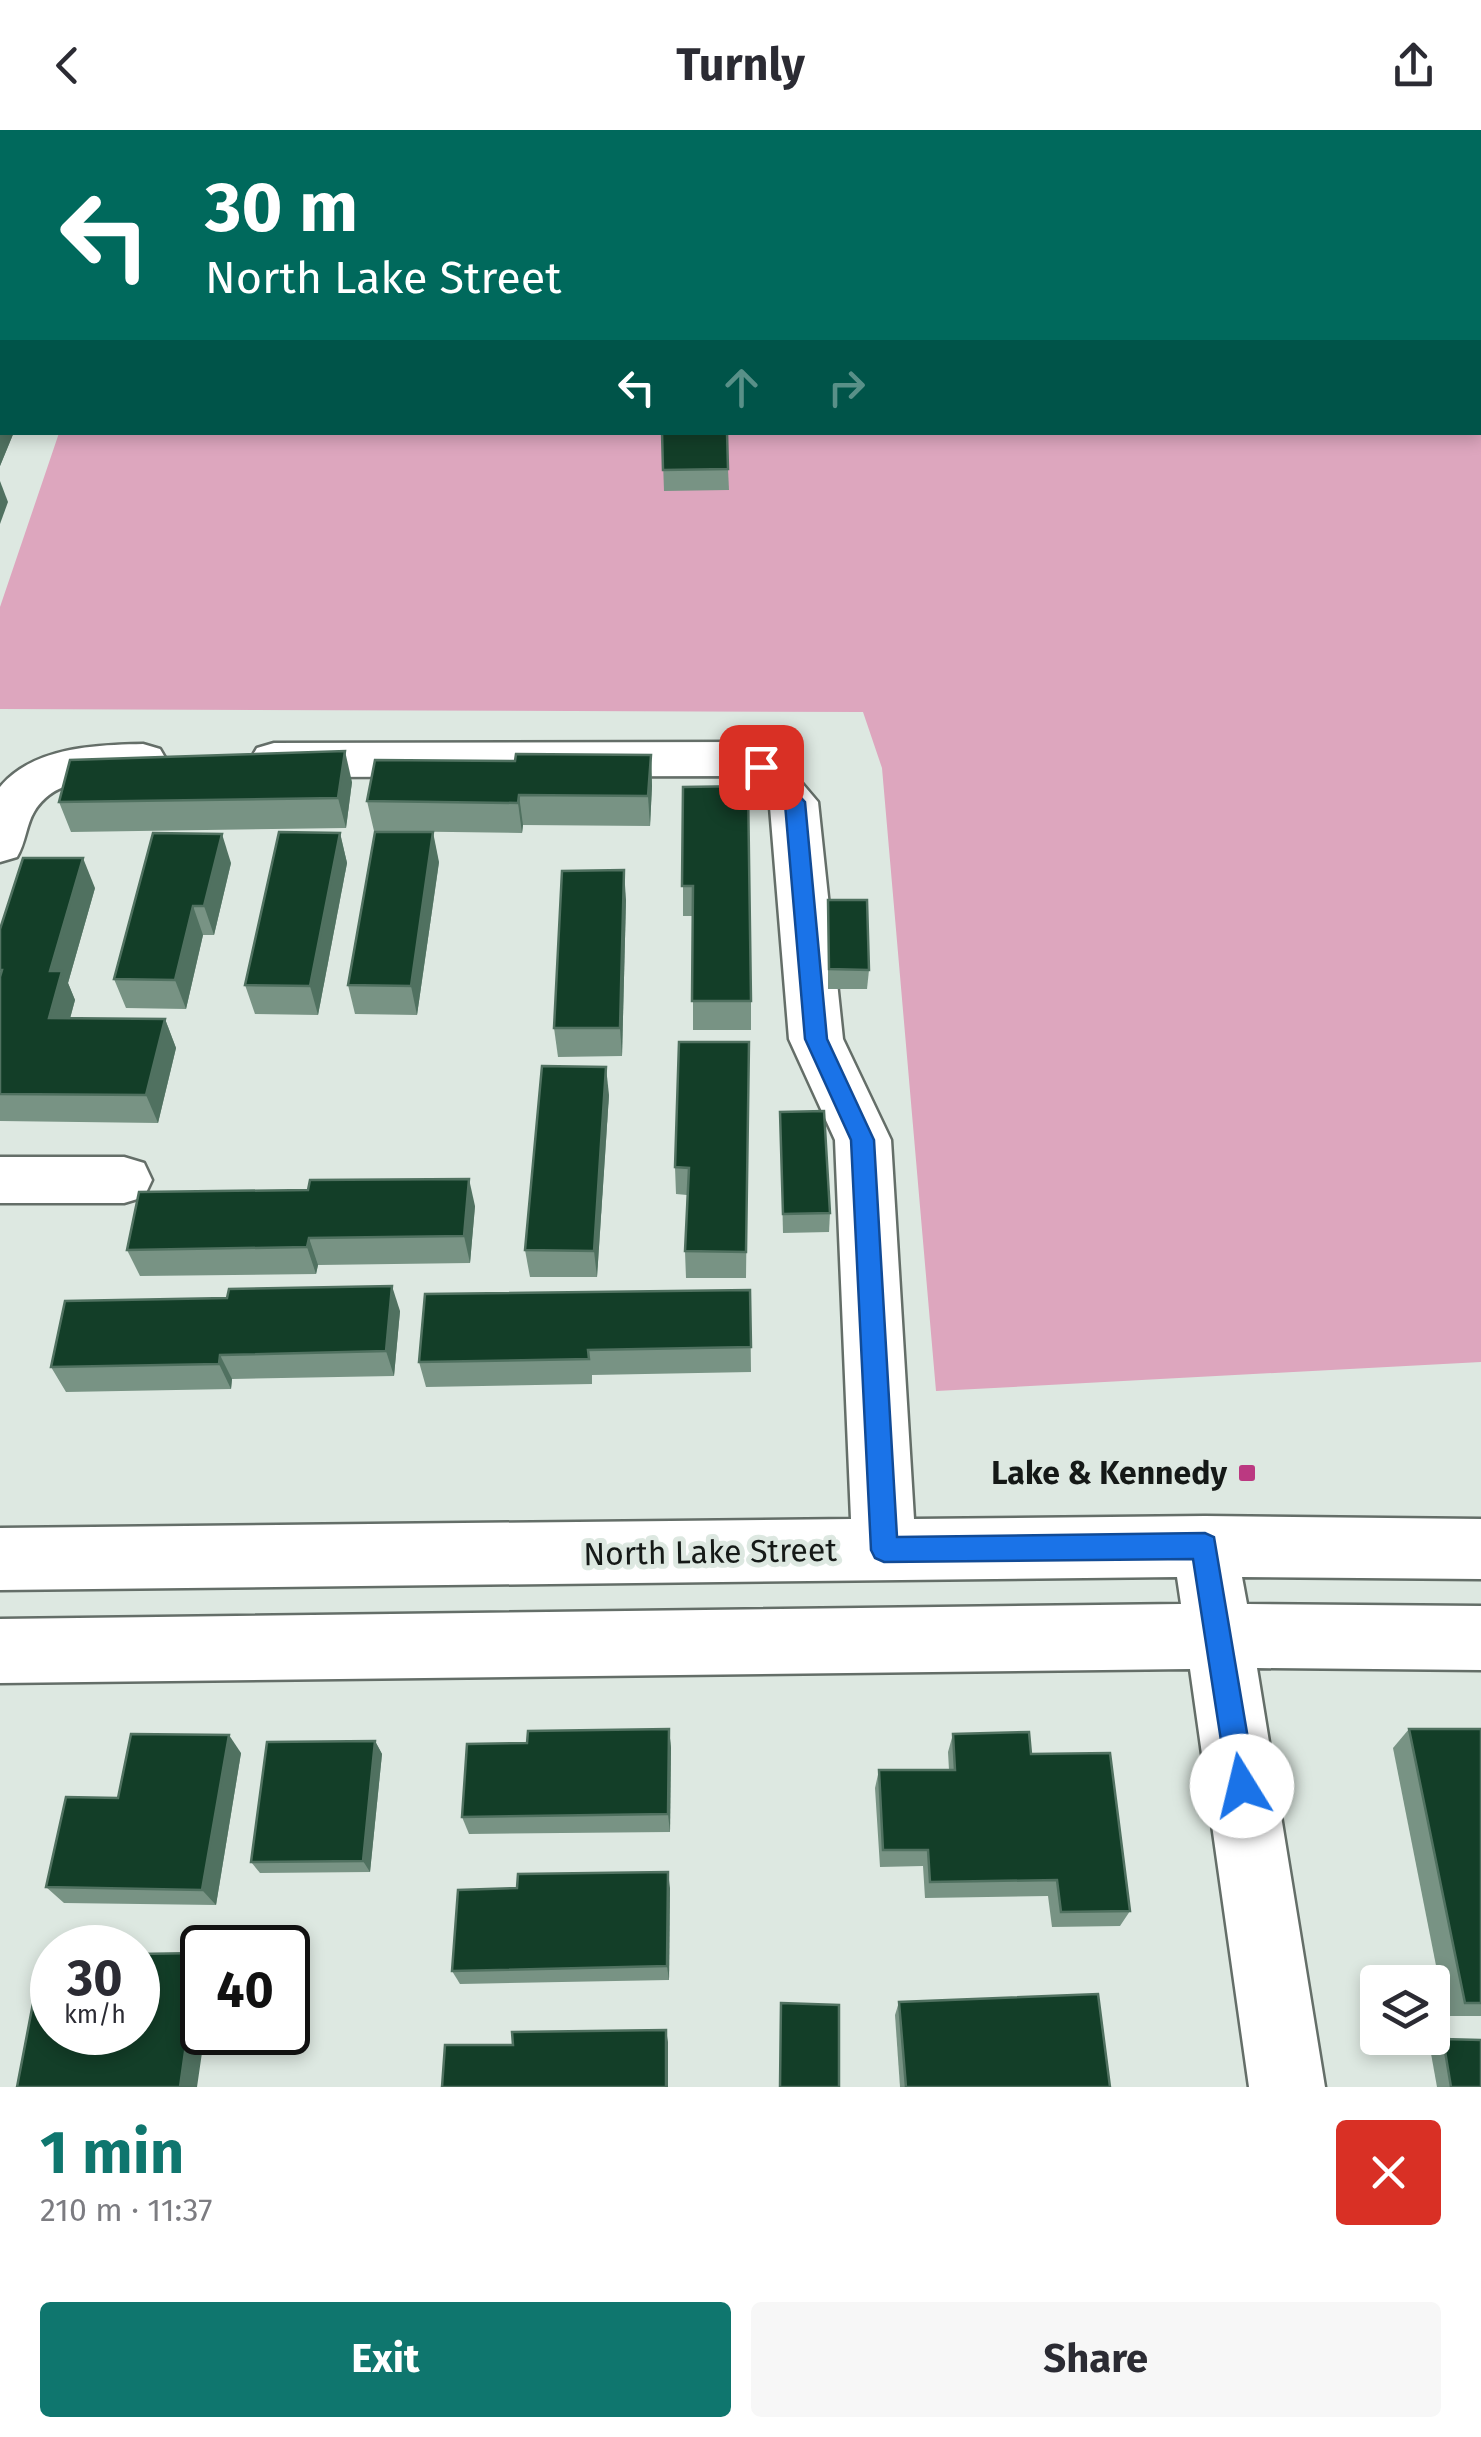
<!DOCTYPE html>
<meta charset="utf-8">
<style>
:root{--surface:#fff;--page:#f7f7f7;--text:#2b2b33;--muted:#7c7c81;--accent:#0f766e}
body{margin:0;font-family:"Fira Sans",sans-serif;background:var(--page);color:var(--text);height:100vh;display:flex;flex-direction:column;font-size:38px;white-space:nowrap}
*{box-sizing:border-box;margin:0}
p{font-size:32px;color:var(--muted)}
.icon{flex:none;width:55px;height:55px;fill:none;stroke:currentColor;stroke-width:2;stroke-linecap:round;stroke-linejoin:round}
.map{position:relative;height:1957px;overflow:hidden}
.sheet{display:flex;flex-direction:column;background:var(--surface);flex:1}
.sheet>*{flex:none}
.banner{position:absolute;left:0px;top:0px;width:1482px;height:305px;box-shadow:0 5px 15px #0003;background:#00695c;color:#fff;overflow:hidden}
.tools{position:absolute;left:1360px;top:1835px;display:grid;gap:20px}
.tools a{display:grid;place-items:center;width:90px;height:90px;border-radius:10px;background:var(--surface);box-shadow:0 5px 15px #0003;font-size:50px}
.speed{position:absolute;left:30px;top:1795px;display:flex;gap:20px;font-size:50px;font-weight:700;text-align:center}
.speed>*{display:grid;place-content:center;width:130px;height:130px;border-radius:50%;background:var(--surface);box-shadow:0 5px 15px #0003;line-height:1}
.speed small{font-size:25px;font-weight:400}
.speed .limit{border:5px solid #111;border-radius:15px;background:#fff;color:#111}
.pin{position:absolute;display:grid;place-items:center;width:85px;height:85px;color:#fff;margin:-42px;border-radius:20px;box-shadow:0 5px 15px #0006}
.me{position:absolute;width:110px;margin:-55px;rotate:351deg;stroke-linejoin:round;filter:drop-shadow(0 0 8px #0008)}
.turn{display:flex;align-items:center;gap:35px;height:210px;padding:0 40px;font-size:45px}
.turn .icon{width:130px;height:130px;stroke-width:2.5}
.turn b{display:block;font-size:70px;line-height:85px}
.lanes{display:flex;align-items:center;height:95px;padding:0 40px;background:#0003;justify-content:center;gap:50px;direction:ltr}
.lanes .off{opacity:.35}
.round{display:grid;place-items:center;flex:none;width:105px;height:105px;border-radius:10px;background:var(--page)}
.overview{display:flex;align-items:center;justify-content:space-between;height:170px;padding:0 40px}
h1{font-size:60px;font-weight:700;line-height:75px;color:var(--accent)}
.cta{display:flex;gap:20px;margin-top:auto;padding:20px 40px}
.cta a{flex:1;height:115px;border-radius:10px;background:var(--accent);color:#fff;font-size:40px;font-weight:700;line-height:115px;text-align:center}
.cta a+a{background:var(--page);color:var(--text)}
header{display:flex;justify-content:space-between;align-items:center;height:130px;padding:0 40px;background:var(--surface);font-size:45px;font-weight:700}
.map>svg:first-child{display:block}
</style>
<header><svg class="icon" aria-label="back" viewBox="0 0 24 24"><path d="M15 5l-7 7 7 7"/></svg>Turnly<svg class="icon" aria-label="share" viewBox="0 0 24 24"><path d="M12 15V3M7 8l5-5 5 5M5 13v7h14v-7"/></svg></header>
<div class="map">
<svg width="1481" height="1957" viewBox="0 0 1481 1957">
<rect width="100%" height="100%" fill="#dde8e1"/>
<!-- green -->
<g fill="#dda6be">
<path d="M526,0H1261L1262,2H526Z"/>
<path d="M1481,104V1232L936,1261L882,638L863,582L0,579V477L59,303L1480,302Z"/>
</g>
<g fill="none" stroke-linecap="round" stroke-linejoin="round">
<defs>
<g id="minor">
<rect x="0" y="87" width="2" height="22"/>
<rect x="1480" y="88" width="1" height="22"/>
<path d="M743,612L778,625L818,672L843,909L891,1010L914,1389L1205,1386L1481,1389V1449L1242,1447L1247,1474L1481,1476V1540L1257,1538L1325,1957H1249L1190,1539L0,1553V1489L1181,1474L1177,1447L0,1460V1398L851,1389L835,1010L789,909L770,677L737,646L274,647L257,642L250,630L257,618L274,613Z"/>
<path d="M143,614L160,619L167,631L160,643C120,654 60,638 34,682C26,695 26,712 17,727L0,732V657C33,617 95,615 143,614Z"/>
<path d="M0,1027H124L144,1033L152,1050L144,1067L124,1073H0Z"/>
</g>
</defs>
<!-- minor casing -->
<use href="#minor" stroke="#646e68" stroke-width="5"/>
<!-- minor -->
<use href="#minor" fill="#fff" fill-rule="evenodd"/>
</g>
<!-- wall -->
<g fill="#789384">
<path d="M446,0H509L510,2H446Z"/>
<path d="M0,130H2V302H14L0,336Z"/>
<path d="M662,302L728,339L729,360L664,361Z"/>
<path d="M651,625L652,656L650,696L523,695L522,703L374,701L367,671L515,631Z"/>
<path d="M352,652L346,698L71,702L59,672Z"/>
<path d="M683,657L751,871V900H693V786H683Z"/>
<path d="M340,703L347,733L318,885L255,884L245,855Z"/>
<path d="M439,732L417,885L355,884L348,855Z"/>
<path d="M231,733L214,805H203L186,879L126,878L114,849Z"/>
<path d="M95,758L68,853L75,870L70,889H165L176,918L158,993L0,991V799Z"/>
<path d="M626,770L622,926L558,927L554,898Z"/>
<path d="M828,770L869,840L867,859H828Z"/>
<path d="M749,912L746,1148H686L685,1121L687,1065L676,1064L675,1037Z"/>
<path d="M609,965L597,1147H530L525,1120Z"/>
<path d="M780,982L830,1083L829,1102L783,1103Z"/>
<path d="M475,1076L470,1133L318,1135L316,1144L140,1146L127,1120Z"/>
<path d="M750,1160L751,1242L592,1245V1254L426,1257L419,1232Z"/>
<path d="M400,1181L394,1246L232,1249L231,1259L66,1262L51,1237Z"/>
<path d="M669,1599L671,1618L670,1702L469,1704L462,1687Z"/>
<path d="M1409,1599H1481V1886H1446L1393,1618Z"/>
<path d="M953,1604L1031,1624L1130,1781L1120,1796L1052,1797L1048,1766L925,1768L923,1736L880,1737L875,1658L879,1640H949L948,1622Z"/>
<path d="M375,1611L382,1624L370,1742L260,1743L251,1732Z"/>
<path d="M241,1623L216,1775L64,1773L46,1757L118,1668Z"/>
<path d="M670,1758L669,1850L460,1854L452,1841Z"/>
<path d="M899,1872L1110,1957H900L895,1885Z"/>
<path d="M1443,1909L1481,1957H1437L1430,1918Z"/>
</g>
<!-- shaded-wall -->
<g fill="#507160">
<path d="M2,291V302H14L0,336V297Z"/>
<path d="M0,351L8,372L0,394Z"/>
<path d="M345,621L352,652L346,698L338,668Z"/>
<path d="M651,625L652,656L650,696L648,666Z"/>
<path d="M519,665L523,695L522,703L518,673Z"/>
<path d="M433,702L439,732L417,885L411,856Z"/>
<path d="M340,703L347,733L318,885L310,856Z"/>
<path d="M222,704L231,733L214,805L204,776Z"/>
<path d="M83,728L95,758L68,853L75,870L62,917L49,888L50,841Z"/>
<path d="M624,740L626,770L622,926L620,898Z"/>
<path d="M193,776L203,805L186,879L175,850Z"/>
<path d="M165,889L176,918L158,993L146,965Z"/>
<path d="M606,937L609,965L597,1147L594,1121Z"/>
<path d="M469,1049L475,1076L470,1133L464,1106Z"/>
<path d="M309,1108L318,1135L316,1144L307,1117Z"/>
<path d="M392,1156L400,1181L394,1246L386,1221Z"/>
<path d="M220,1225L232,1249L231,1259L219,1234Z"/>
<path d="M669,1599L671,1618L670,1702L668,1684Z"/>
<path d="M229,1605L241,1623L216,1775L202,1760Z"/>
<path d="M375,1611L382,1624L370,1742L363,1731Z"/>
<path d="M668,1742L670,1758L669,1850L667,1836Z"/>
<path d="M199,1823L202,1827V1902H205L197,1957H180Z"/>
<path d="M666,1900L668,1912V1957H666Z"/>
</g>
<!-- building -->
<g fill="#133e28" stroke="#507160" stroke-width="2.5">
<path d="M22,0H94L93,2H21Z"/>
<path d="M224,0H261L312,1V2H223Z"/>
<rect x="708" y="0" width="43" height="2"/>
<rect x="0" y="130" width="2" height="19"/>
<rect x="0" y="161" width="2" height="19"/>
<path d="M2,180V206H0V186Z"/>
<rect x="0" y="213" width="2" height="44"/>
<path d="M0,268H2V291L0,297Z"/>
<path d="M662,302H727L728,339L663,340Z"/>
<path d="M345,621L338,668L59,672L70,630Z"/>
<path d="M516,624L651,625L648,666L519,665L518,673L367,671L375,630L515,631Z"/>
<path d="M748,656L751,871H692L693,756H682L683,657Z"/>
<path d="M279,702L340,703L310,856L245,855Z"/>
<path d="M375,702H433L411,856L348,855Z"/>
<path d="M153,703L222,704L204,776H193L175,850L114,849Z"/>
<path d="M23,728H83L50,841H62L49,888L165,889L146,965L0,964V847L2,840H0V799Z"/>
<path d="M624,740L620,898H554L562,741Z"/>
<path d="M828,770H867L869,840L829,839Z"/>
<path d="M679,912H749L746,1122L685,1121L689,1038L675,1037Z"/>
<path d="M542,936L606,937L594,1121L525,1120Z"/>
<path d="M824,981L830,1083L783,1084L780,982Z"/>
<path d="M469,1049L464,1106L309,1108L307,1117L127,1120L139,1062L308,1060L310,1050Z"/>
<path d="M392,1156L386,1221L220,1225L219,1234L51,1237L65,1171L227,1168L229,1159Z"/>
<path d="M750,1160L751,1217L588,1220L589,1229L419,1232L425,1164Z"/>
<path d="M669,1599L668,1684L462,1687L467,1614L527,1613L528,1601Z"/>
<path d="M1409,1599H1481V1873H1465Z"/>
<path d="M1029,1602L1031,1624L1110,1623L1130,1781L1061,1782L1057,1750L930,1752L928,1720H883L879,1640H955L953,1604Z"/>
<path d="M131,1604L229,1605L202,1760L46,1757L66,1667L118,1668Z"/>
<path d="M375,1611L363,1731L251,1732L267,1612Z"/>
<path d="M668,1742L667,1836L452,1841L458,1760L517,1758L518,1744Z"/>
<path d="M199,1823L180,1957H17L42,1826H52V1902H138V1824Z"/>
<path d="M1098,1864L1110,1957H906L899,1872Z"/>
<path d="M781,1873L839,1875V1957H780Z"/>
<path d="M666,1900V1957H442L445,1915H513L512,1902Z"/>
<path d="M1443,1909L1481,1910V1957H1451Z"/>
</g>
<!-- route -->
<path fill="#1a73e8" stroke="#114b97" stroke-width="2.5" d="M761,630L768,632L805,672L827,909L874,1010L897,1407L1205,1403L1214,1407L1256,1656L1252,1667L1242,1671L1232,1667L1228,1656L1193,1429L884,1432L875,1428L871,1420L851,1010L805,909L785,674L751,637Z"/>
<!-- markers -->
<rect fill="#bb3981" stroke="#dde8e1" stroke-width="4" x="1237" y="1333" width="20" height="20" rx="5"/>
<g text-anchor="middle" stroke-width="10" stroke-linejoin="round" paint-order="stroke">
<!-- poi labels -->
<g font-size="32" font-weight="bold" fill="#151917" stroke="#dde8e1" text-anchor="end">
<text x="1227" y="1354">Lake &amp; Kennedy</text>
</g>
<!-- street labels -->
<g font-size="32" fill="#151917" stroke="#dde8e1">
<text transform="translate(710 1422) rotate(-1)" y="11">North Lake Street</text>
</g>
</g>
</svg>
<div class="tools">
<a><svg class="icon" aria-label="layers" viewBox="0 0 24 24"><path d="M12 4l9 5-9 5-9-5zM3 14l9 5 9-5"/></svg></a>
</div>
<div class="speed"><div>30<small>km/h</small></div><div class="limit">40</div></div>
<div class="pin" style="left:761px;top:637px;background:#d93025"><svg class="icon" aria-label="arrive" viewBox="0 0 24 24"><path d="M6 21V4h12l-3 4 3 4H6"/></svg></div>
<svg class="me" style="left:1242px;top:1656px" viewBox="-20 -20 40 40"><circle r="19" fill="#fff"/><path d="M0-13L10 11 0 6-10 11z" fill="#1a73e8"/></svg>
<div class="banner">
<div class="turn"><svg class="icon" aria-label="left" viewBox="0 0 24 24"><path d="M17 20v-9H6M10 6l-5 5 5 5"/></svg><div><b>30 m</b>North Lake Street</div></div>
<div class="lanes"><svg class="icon" aria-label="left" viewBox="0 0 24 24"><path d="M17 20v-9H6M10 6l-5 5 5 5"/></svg><svg class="icon off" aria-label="ahead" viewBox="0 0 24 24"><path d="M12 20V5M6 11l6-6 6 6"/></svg><svg class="icon off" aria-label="right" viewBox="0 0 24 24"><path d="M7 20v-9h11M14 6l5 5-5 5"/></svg></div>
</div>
</div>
<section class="sheet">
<div class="overview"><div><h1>1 min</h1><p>210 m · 11:37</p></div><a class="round" style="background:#d93025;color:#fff"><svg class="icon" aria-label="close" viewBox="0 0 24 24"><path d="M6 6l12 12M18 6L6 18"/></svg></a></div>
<div class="cta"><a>Exit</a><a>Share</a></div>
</section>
